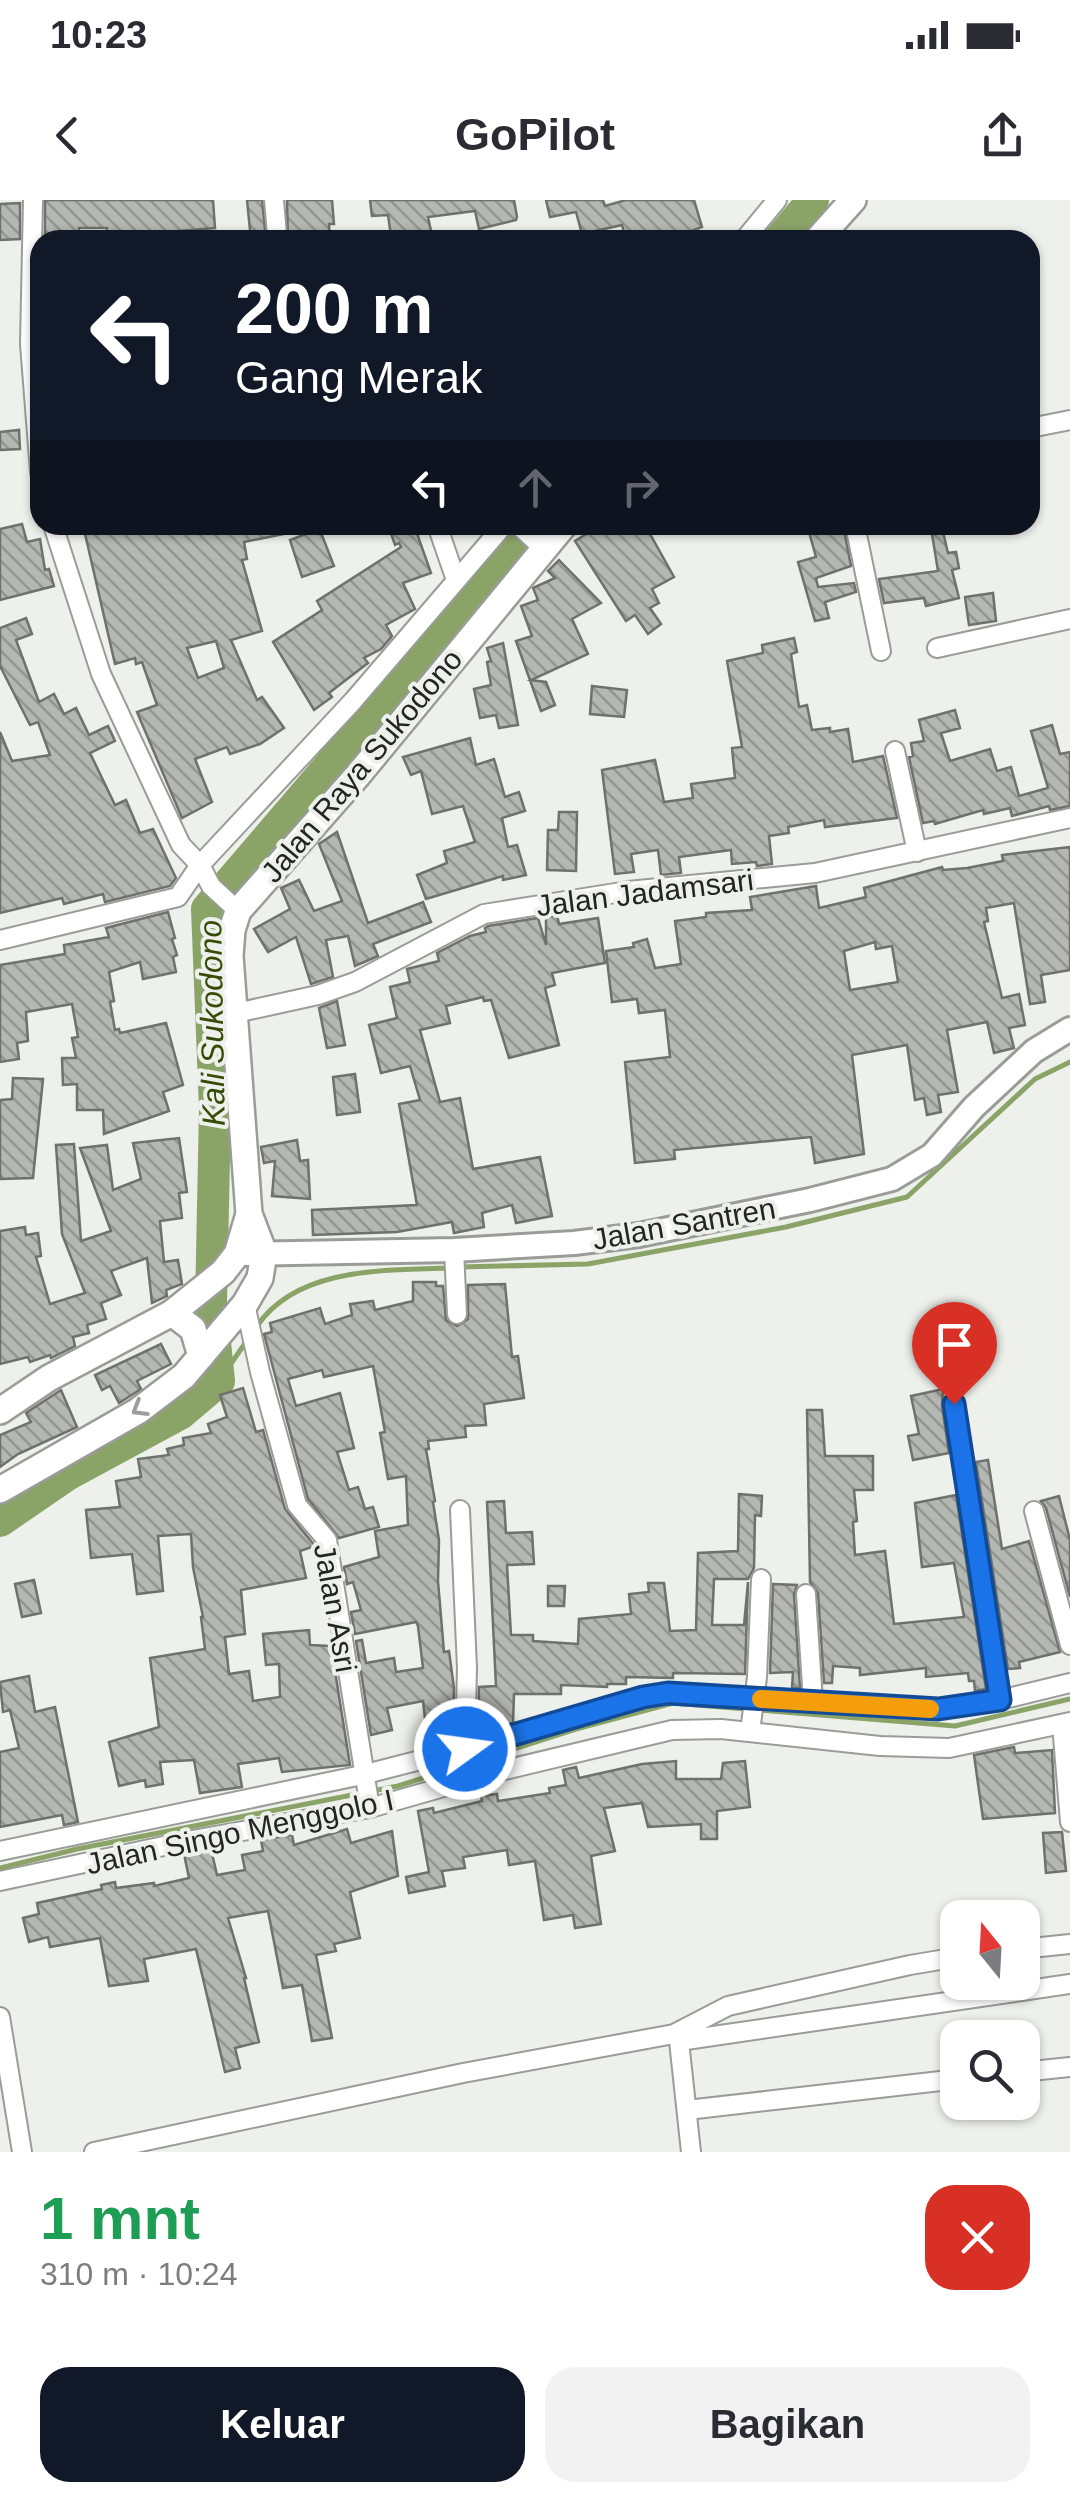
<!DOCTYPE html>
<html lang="id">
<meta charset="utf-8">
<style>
:root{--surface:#fff;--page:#f2f2f3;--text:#2b2b33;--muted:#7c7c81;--accent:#111827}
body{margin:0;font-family:Helvetica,sans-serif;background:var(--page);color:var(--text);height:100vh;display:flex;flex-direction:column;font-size:38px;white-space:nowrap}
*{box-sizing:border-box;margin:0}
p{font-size:32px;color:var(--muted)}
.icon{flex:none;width:55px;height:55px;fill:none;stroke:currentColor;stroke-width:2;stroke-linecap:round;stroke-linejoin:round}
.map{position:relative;height:1952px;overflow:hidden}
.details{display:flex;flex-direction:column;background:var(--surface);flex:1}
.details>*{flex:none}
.banner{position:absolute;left:30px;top:30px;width:1010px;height:305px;border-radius:30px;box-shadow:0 2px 8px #0004;background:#111827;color:#fff;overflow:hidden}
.needle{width:65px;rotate:342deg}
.fabs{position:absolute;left:940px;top:1700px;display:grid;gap:20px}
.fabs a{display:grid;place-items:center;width:100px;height:100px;border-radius:20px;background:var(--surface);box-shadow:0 2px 8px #0004;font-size:50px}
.pin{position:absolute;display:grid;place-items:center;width:85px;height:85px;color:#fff;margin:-102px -42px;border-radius:50% 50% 50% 0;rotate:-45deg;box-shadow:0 0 10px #0007}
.pin .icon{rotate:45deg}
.me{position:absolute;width:110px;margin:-55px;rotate:76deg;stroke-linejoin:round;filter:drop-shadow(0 0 8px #0008)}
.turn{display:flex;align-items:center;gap:35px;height:210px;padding:0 40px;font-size:45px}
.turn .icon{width:130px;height:130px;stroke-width:2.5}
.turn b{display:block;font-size:70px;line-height:85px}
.lanes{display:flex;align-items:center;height:95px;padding:0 40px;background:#0003;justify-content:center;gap:50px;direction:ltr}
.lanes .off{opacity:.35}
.round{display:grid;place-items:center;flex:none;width:105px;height:105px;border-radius:30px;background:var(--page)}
.headline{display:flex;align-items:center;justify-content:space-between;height:170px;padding:0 40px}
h1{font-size:60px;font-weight:600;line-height:75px;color:#1e9e55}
.cta{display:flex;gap:20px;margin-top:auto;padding:20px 40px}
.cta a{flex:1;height:115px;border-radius:30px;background:var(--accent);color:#fff;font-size:40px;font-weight:600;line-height:115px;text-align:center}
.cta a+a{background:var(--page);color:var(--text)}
.status{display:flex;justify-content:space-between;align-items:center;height:70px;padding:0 50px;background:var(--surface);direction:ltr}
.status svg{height:28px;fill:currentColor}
header{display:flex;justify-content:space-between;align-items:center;height:130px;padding:0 40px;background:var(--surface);font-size:45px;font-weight:600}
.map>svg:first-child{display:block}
</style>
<div class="status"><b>10:23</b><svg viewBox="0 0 49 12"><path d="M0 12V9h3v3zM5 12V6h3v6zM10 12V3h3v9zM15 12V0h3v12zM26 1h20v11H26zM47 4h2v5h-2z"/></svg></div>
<header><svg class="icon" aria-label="back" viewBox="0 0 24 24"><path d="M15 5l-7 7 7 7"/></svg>GoPilot<svg class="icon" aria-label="share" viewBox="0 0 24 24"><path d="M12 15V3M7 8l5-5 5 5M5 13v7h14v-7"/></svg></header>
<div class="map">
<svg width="1070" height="1952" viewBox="0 0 1070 1952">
<defs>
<pattern id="building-back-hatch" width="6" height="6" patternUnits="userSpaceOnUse" patternTransform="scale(2.5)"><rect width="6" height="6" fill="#b4b7b2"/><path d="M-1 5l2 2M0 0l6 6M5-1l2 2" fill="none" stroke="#929590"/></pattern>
</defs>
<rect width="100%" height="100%" fill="#eef0eb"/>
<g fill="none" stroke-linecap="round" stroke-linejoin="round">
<!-- stream -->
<g stroke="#8aa467" stroke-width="5">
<path d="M460,1067L588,1064L786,1027L907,997L1035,879L1070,862"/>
<path d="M257,1126C297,1067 385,1070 449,1068"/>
<path d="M219,1181L248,1139"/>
<path d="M0,1668L77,1649L398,1586L576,1529L673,1503L955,1526L1070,1499"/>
</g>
<!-- river -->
<g stroke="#8aa467" stroke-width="32">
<path d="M779,40L813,0"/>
<path d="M0,1321L67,1275L180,1214L219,1181L211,1104L215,909L207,709L535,325"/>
</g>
</g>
<!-- building -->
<g fill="url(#building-back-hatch)" stroke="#6e716c" stroke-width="2.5" fill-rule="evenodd">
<path d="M45,0H213L215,28L168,32V37H127V40H107V28H79V35H45Z"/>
<path d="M247,0H262L266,40H251Z"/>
<path d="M287,0H332L334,24H329L330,40H288Z"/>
<path d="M370,0H514L517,17L516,20L479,29L475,11L428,17L431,31L391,36L388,15L372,16Z"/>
<path d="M546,0H603L605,6L626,0H694L702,27L668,40H626L622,25L582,34L576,12L550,17Z"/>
<path d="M20,3V39L0,40V4Z"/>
<path d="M19,230L20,249L0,250V232Z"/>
<path d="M22,324L27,342L40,339L45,370L49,369L54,386L0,400V329Z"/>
<path d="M83,325H220L221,330L254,325H294V332L244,342L247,359L242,360L262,431L231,440L257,500L262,497L284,528L260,544L230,554L227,547L195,559L212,602L182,618L137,512L157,505L142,462L136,464L135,458L115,464ZM216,441L224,468L198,478L187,448Z"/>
<path d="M303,325H318L334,366L302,377L290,340L306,334Z"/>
<path d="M388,325H414L431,373L403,383L415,409L386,425L392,436L381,449L364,458L368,463L329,493L332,497L314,510L273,442L322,410L317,401L401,347L399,343L395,345Z"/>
<path d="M601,325H645L674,377L652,389L659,403L650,408L661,424L648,434L635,415L626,421L575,341Z"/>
<path d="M807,325H843L851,366L816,378L818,387L854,383L856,392L825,402L829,418L815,421L798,362L816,357Z"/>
<path d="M943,332L948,353L956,352L959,368L952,370L959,398L926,406L924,398L884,403L879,379L938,371L932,334Z"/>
<path d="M559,360L601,403L572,419L588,454L531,480L546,482L555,505L541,511L516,441L532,436L521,406L538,400L533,388L555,378L548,371Z"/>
<path d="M993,393L996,421L969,425L965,397Z"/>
<path d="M26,418L32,434L16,440L39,502L54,494L64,514L76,508L89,535L108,526L115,541L90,553L115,605L126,600L140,633L153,629L176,678L170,686L105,702L103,694L64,704L62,698L0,713V532L12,561L50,555L38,522L30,525L0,466V428Z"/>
<path d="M794,438L797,452L791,454L799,507L807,505L812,530L830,528V532L848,529L853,562L883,556L897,618L825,627L824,620L788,627L789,633L769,636L772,664L757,666L756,662L732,664L731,650L679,657L681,673L661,675L658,650L631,654L634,672L615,674L602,570L655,560L664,602L693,598L691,584L735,578L732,548L742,547L727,461L763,453L762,445Z"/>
<path d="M503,443L518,525L499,528L496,515L480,518L474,489L491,485L487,462L491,461L487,448Z"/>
<path d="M592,486L627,490L624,517L590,514Z"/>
<path d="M955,510L960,528L941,533L950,561L990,549L997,571L1011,567L1019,596L1048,588L1031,531L1052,525L1060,554L1070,552V606L1050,610L1049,606L1012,616L1010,608L984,614L983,610L935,624L934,621L923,623L909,557L913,556L911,543L924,541L919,520Z"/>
<path d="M470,538L476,565L494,559L505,597L519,592L525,611L502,618L508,647L517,645L526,675L503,680V676L426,699L417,675L447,663L444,651L475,642L463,606L432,614L421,571L411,575L403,557Z"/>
<path d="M559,612H577L576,671L547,670L548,630H558Z"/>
<path d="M337,632L368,723L423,702L431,722L373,744L378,756L355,766L348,736L326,740L333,777L311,784L296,737L268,752L254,729L290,709L281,688L299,680L314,711L342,701L319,644Z"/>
<path d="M1070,647V770L1041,775L1045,802L1030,804L1014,703L986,708L988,721L984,722L1002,798L1019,794L1025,825L1009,828L1014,848L994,853L987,822L947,830L958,892L938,895L941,912L927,915L924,898L915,900L907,845L852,855L864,954L815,963L811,937L674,950L675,959L635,963L625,862L670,857L665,810L639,813L637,799L612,802L606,751L634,747L633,743L647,739L655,768L681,764L675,721L706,717V713L752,710L750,697L816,686L819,708L866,697L864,688L942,667L943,670L967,668L1003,661L1002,655ZM875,742L876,749L892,746L898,782L850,790L844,751Z"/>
<path d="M168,712L175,738L172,739L177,755L173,757L176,772L143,779L140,762L109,772L114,801L110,802L115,830L119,829L120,833L166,823L183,885L163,892L169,911L104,934L103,910H77V884L63,885L62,858H76L72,838L78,837L72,804L26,812L28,841L17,843L19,859L0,862V765L65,754L64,745L109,737L106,728Z"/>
<path d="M557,715L559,724L598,718L605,763L552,773L555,785L545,788L559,845L509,858L491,800L484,801L483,797L446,806L450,823L420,830L440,902L460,898L473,969L540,957L552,1016L516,1023L512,1005L482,1013L484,1027L454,1033L452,1022L397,1032L313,1035L312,1010L417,1005L399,904L420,900L410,866L381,873L369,825L397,818L390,787L410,782L407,769L439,761L437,753L470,736L486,732L485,728L488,726L538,718L546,745V717Z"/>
<path d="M337,801L345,845L327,848L319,808Z"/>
<path d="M355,874L360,912L337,915L333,877Z"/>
<path d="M13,878L43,879L33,978L0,979V900L12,899Z"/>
<path d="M179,938L187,992L179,993L182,1018L160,1021L164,1062L178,1060L182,1084L166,1090L167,1096L152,1103L147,1058L111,1071L121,1095L101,1103L106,1119L87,1125L89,1133L73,1137L75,1146L51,1158L50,1155L30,1162L28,1157L0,1164V1031L25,1027L26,1035L38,1033L41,1056L36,1057L50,1104L85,1093L62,1034L56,945L74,944L81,1041L111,1031L80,948L107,945L113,990L141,979L133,943Z"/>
<path d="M297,940L300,961L308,960L310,999L272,996L275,961L264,963L261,947Z"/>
<path d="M413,1082H436V1086H443L446,1120L457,1126L468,1119V1085L505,1084L512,1157L518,1156L524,1198L484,1204L486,1225L465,1226L466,1237L428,1241L429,1249H426L435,1301L433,1302L439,1340L438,1381L444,1452L449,1451L454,1488L453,1524L426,1527L423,1501L387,1508L392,1530L371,1535L356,1441L362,1440L366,1463L394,1458L396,1472L423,1468L418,1426L416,1422L355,1434L351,1412L361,1410L353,1382L347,1384L344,1367L379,1357L375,1331L408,1325L406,1276L388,1279L380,1233L385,1232L373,1166L324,1177L322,1170L288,1179L296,1206L340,1193L354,1248L337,1252L349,1290L358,1287L365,1309L373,1307L379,1327L339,1338L308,1299L264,1134L272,1132L270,1123L320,1108L325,1124L352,1115L350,1104L373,1101L375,1110L413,1101Z"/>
<path d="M161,1144L171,1164L137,1181L141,1189L119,1203L110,1186L102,1190L95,1175Z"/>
<path d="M243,1188L256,1232L263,1230L285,1309L315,1346L300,1351L306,1378L241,1390L245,1434L225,1437L229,1474L249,1471L253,1501L280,1497L279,1464L266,1465L263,1434L309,1430L310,1445L331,1446L350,1565L282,1572L279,1558L238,1564L242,1587L200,1593L194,1560L160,1562L163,1584L146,1587L145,1580L119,1586L109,1542L159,1527L150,1458L205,1449L201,1417H203L193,1367L191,1334L158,1336L163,1391L137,1394L132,1354L91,1358L86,1310L120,1307L116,1281L141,1277L138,1259L169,1255L167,1249L184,1245L183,1238L211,1233L208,1224L227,1217L220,1195Z"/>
<path d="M943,1189L942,1206L949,1253L913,1260L908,1236L919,1234L911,1196Z"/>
<path d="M61,1190L77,1227L18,1254L0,1267V1235L31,1222L26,1213Z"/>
<path d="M807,1210H822L825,1256H873V1290H854L857,1321L853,1322L855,1355L885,1351L894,1424L964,1417L954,1363L922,1367L915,1303L956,1295L986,1489L975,1491L974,1481H969L968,1473L926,1477V1468L860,1475V1468L833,1466L832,1483H824L818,1393L810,1382Z"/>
<path d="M988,1260L1002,1349L1029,1341L1060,1452L1019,1462L1020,1468L1008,1469L976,1262Z"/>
<path d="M739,1294L762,1296L761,1316L755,1315L754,1368L748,1379H714L712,1425H744L748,1382L745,1474L673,1473V1478L626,1477V1484H607V1487L561,1485V1494H514L513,1523L478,1532L479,1487L496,1486L487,1302L504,1301L506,1333L532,1332L534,1364L507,1365L511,1435H533V1441L578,1444L579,1419L631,1414L629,1394L649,1392L648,1383H664L670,1431L696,1430L698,1353L738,1351Z"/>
<path d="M1059,1296L1070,1340V1397L1046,1308L1041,1301Z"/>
<path d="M34,1380L41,1413L22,1417L15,1384Z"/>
<path d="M773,1384L797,1385L794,1395L800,1488H792L793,1472L770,1473Z"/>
<path d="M548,1386H565L564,1406H548Z"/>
<path d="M29,1476L35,1512L55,1507L78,1622L64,1625L62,1615L0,1627V1552L19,1548L10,1510L3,1512L0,1482Z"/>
<path d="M1014,1547L1015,1553L1052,1550L1055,1613L983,1619L974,1555Z"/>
<path d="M676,1561V1579H721L723,1563L745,1561L750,1607L717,1611V1639H701V1624L648,1627L642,1603L604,1608L615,1651L591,1656L601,1724L575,1728L573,1715L544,1720L535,1661L509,1665L507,1650L463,1657L465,1668L442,1671L445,1686L409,1693L406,1677L429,1672L418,1611L433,1608L434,1613L482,1601L481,1596L497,1594L498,1601L550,1593L549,1588L566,1585L563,1570L576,1567L579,1578L642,1564Z"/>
<path d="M347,1629L351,1643L392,1631L398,1676L350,1692L360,1738L334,1744L336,1751L316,1755L332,1838L312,1841L302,1785L283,1788L268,1711L228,1718L246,1778H244L259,1842L235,1848L240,1868L225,1872L196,1749L144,1759L148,1781L109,1786L100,1738L50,1747L48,1737L29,1742L23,1718L39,1714L37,1703L102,1689L101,1685L115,1682L116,1688L154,1683V1686L189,1678L184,1654L211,1649L217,1675L245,1670L242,1655L263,1651L261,1640L292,1635L294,1645Z"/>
<path d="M1062,1632L1066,1671L1046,1673L1043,1633Z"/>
</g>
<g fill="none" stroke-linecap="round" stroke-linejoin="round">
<defs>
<g id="minor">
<path d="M33,0L30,144L40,272"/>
<path d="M274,0L277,35"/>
<path d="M744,40L777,0"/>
<path d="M1030,228L1070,220"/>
<path d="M53,325L101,474L181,645L200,665L211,686L238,711"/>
<path d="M437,325L456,380"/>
<path d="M518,325L544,349"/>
<path d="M855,325L881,451"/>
<path d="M937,448L1070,419"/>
<path d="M895,551L917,652"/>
<path d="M0,740L178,697L200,665L353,501L504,325"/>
<path d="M236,813L318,795L355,782L484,714L628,691L815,673L1070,618"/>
<path d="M454,1050L457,1114"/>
<path d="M245,1104L260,1172L297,1305L327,1340L370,1608"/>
<path d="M954,1204L1000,1500"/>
<path d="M460,1310L467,1468L465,1549"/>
<path d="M1034,1311L1070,1445"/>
<path d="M806,1394L813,1502"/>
<path d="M1062,1524L1070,1622"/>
<path d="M750,1532L757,1477L761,1379"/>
<path d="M0,1651L362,1575L518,1535L643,1497L686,1494L937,1509L1000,1500L1070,1483"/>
<path d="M0,1681L187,1641L370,1608L496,1572L672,1530L721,1529L880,1546L949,1548L1070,1522"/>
<path d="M1022,1749L1070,1744"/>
<path d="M0,1817L22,1952"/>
<path d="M1022,1872L1070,1867"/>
<path d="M687,1910L958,1879"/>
<path d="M94,1952L463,1873L674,1834L728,1806L910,1765L958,1757"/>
<path d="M691,1952L679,1841L1070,1784"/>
</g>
<path id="tertiary" d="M246,1054L454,1050L574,1043L639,1035L810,1000L892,979L932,955L974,907L1034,851L1070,829"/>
<g id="secondary">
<path d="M817,40L853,0"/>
<path d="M172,1113L193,1129L201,1156"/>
<path d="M0,1211L49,1178L172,1113L223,1072L237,1054L249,1014"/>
<path d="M0,1290L138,1211L184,1176L245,1104L260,1078L264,1053L249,1014L230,756L232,730L238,711L358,575L564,325"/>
</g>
</defs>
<!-- minor casing -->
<use href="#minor" stroke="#9a9c98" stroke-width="22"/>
<!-- tertiary casing -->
<use href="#tertiary" stroke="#9a9c98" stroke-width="28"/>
<!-- secondary casing -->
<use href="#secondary" stroke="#9a9c98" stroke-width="30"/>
<!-- minor -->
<use href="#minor" stroke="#fff" stroke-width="18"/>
<!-- tertiary -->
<use href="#tertiary" stroke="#fff" stroke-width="22"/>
<!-- secondary -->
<use href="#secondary" stroke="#fff" stroke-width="25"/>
</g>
<!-- one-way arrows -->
<defs><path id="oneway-chevron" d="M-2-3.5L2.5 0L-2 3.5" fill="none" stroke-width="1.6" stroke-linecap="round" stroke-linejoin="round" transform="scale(2.5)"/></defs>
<use stroke="#9c9d9c" href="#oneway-chevron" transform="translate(139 1209) rotate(149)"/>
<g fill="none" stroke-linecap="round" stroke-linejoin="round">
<defs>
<path id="route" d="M465,1549L643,1497L668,1493L938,1509L1000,1500L954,1204"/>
</defs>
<!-- route casing -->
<use href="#route" stroke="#114b97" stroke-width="25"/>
<!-- route -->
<use href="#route" stroke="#1a73e8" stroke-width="18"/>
<!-- slow -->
<path stroke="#f59e0b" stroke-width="18" d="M761,1499L930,1509"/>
</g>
<g text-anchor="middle" stroke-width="8" stroke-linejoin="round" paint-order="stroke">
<!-- street labels -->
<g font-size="30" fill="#242523" stroke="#eef0eb">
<text transform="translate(362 566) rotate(-50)" y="10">Jalan Raya Sukodono</text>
<text transform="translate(645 693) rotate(-7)" y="10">Jalan Jadamsari</text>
<text transform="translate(684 1024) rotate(-10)" y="10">Jalan Santren</text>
<text transform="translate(335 1408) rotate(80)" y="10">Jalan Asri</text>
<text transform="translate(240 1632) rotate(-12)" y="10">Jalan Singo Menggolo I</text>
</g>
<!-- water labels -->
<g font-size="32" font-style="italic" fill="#354c06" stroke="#eef0eb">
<text transform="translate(212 823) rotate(-91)" y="11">Kali Sukodono</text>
</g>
</g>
</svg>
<div class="fabs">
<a><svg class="needle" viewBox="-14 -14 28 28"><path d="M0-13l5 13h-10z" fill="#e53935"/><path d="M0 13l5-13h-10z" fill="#7c7c81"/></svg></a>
<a><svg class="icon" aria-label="search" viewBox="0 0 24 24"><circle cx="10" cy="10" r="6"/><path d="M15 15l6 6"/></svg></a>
</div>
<div class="pin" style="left:954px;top:1204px;background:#d93025"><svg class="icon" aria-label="arrive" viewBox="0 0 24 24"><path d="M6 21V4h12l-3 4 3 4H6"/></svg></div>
<svg class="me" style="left:465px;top:1549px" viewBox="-20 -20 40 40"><circle r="17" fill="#1a73e8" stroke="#fff" stroke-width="3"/><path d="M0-11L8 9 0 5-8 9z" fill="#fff"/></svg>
<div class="banner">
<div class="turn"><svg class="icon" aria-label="left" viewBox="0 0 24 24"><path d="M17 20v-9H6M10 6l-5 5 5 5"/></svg><div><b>200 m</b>Gang Merak</div></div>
<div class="lanes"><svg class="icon" aria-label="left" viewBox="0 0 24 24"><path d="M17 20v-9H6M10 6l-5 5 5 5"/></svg><svg class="icon off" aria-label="ahead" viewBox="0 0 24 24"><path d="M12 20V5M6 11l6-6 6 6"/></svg><svg class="icon off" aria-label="right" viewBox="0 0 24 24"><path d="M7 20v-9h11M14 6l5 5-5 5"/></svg></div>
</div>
</div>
<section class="details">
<div class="headline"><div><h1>1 mnt</h1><p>310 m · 10:24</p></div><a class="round" style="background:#d93025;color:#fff"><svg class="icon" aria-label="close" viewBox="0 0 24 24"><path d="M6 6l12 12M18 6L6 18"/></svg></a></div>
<div class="cta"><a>Keluar</a><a>Bagikan</a></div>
</section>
